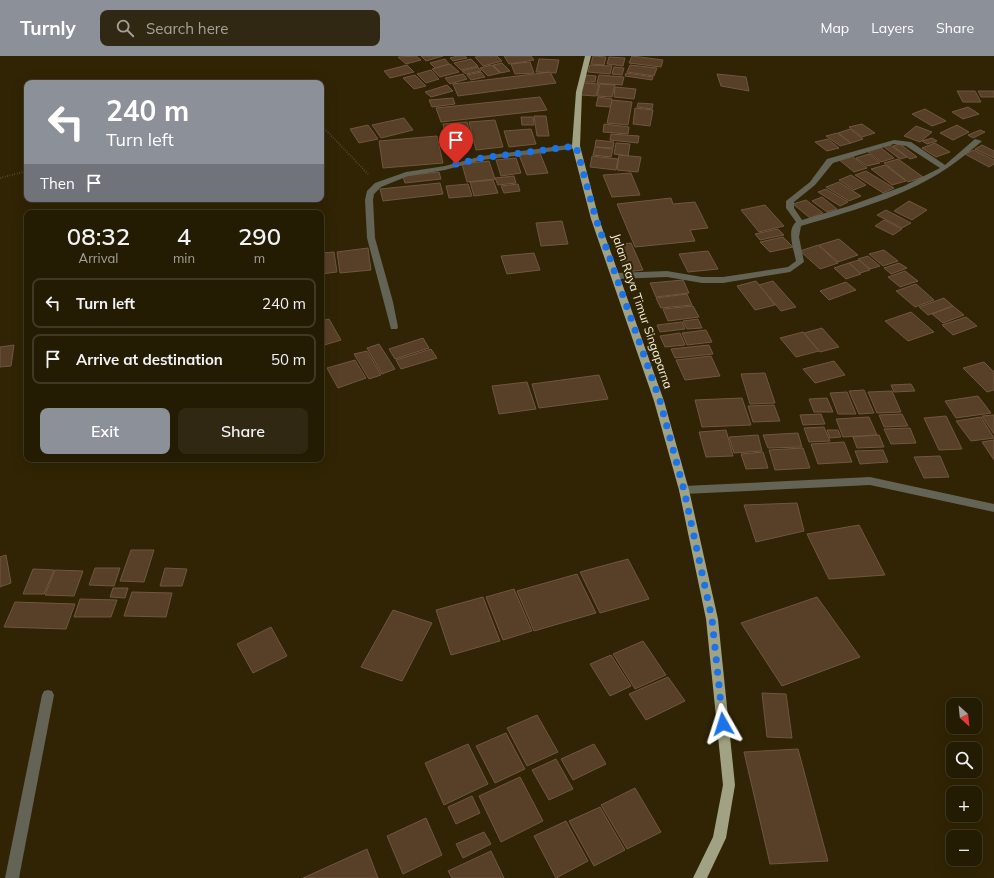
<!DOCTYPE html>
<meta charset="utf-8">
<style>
:root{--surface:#241b03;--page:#302812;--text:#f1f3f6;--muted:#a3a19a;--line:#413925;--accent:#8c9099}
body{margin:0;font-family:Mulish,sans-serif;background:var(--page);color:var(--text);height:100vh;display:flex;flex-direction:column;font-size:15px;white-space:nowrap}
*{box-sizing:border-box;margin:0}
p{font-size:13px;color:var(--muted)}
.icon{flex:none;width:22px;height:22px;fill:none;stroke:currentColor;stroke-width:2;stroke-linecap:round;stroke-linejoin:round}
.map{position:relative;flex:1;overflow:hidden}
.side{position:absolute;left:24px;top:154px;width:300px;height:252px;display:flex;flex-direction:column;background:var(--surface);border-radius:8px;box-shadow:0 4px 16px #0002,0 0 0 1px var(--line)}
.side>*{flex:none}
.top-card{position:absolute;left:24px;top:24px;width:300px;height:122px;border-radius:8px;box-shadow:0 4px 16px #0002,0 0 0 1px var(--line);background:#8c9099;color:#fff;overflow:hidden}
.needle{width:26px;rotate:153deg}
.fabs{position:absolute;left:946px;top:642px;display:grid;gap:8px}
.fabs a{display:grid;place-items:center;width:36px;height:36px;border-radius:8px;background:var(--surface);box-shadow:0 4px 16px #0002,0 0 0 1px var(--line);font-size:20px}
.pin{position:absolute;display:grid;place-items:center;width:34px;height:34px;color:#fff;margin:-41px -17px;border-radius:50% 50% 50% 0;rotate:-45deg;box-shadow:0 0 4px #0007}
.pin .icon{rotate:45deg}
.me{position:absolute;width:44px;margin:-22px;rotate:354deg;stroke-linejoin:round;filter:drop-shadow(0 0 3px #0008)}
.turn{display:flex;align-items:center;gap:14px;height:84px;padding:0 16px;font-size:18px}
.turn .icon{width:52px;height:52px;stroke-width:2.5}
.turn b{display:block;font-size:28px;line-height:34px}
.then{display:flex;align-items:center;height:38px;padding:0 16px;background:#0003;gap:8px;font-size:15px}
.eta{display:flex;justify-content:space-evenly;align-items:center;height:68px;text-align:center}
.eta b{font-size:24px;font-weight:600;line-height:28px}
.action{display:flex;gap:8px;margin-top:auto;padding:8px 16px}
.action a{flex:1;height:46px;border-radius:8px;background:var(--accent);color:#fff;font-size:16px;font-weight:600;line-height:46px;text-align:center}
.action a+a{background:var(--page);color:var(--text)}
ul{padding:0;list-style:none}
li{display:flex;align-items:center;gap:12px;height:50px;margin:0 8px 6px;padding:0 8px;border:2px solid var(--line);border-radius:8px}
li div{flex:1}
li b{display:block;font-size:15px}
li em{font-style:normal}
header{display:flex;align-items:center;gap:24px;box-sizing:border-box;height:56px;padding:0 20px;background:var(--accent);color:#fff}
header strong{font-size:19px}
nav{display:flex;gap:22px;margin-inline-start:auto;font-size:14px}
.search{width:280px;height:36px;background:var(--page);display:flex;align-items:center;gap:10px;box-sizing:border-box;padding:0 14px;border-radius:8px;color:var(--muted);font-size:15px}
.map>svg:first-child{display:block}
</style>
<header>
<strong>Turnly</strong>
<div class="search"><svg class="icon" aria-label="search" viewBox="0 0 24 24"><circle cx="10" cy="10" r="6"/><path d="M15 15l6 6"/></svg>Search here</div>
<nav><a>Map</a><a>Layers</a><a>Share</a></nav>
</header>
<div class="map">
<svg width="994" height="822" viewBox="0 0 994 822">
<rect width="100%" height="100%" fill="#302404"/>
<!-- building -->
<g fill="#583f28" stroke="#70563f">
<path d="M416,0L421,4L406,8L398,1Z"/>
<path d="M421,0H443L426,5Z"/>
<path d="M457,0H465L467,2L453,5L450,2Z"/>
<path d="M481,0H497L502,5L483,10L475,1Z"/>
<path d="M504,0H531L534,4L509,8Z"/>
<path d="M593,0L606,1L604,9L591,8Z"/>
<path d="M632,0L663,4L661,11L629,7Z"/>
<path d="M609,1L625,2L623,10L607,8Z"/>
<path d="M445,3L449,8L435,12L430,7Z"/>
<path d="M471,3L478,10L461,14L454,7Z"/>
<path d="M539,3L559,4L556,17L536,16Z"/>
<path d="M530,6L534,17L515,18L511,8Z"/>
<path d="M502,7L510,15L501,17L493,9Z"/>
<path d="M450,8L459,16L440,21L432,13Z"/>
<path d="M407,9L414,16L390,22L384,15Z"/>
<path d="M492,9L500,17L488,20L480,12Z"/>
<path d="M590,9L612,10L610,18L588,16Z"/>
<path d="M630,9L657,12L654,20L627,16Z"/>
<path d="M478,11L481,15L466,18L462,15Z"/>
<path d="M614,11L624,12L622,19L612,18Z"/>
<path d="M431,14L439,23L426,27L417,18Z"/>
<path d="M481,16L485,21L471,24L467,19Z"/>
<path d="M550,16L556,27L458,40L453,28Z"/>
<path d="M626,17L653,21L652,24L625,20Z"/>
<path d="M463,18L467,23L450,28L445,22Z"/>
<path d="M717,18L746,21L749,35L721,30Z"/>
<path d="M415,19L426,30L414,33L403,22Z"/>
<path d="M586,19L596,20L595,26H584Z"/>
<path d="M599,19L624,21L622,29L597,27Z"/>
<path d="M584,27L599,28L596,40L581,39Z"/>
<path d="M600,28L615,29L612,41L597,40Z"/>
<path d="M447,29L453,35L431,41L425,36Z"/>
<path d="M615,31L636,33L634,43L614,41Z"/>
<path d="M957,35H975L981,46H963Z"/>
<path d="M978,35H994V41H981Z"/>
<path d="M540,41L547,54L441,66L436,52Z"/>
<path d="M598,41L612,43L611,51L596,50Z"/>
<path d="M453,42L455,48L432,51L429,44Z"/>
<path d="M612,44L632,46L628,69L607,67Z"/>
<path d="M638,47L653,48L652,53L637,51Z"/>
<path d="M968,51L979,58L963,63L952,56Z"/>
<path d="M635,52L653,54L650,70L633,68Z"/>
<path d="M925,53L946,65L932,70L912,58Z"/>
<path d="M534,60H546L549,80H537Z"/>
<path d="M521,61H533L534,69H522Z"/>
<path d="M404,62L413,74L381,82L372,69Z"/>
<path d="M495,64L503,91L476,94L469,66Z"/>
<path d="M467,66L473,87L448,89L443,68Z"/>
<path d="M604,68L629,71L628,78L603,76Z"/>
<path d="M862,68L875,77L862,81L849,71Z"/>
<path d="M368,69L378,83L359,87L350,73Z"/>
<path d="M957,69L969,76L953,84L940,77Z"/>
<path d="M916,70L932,76L920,86L904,80Z"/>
<path d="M531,73L536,88L509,91L504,75Z"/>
<path d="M850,73L863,83L851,87L838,77Z"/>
<path d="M980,74L985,76L973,82L968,79Z"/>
<path d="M837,77L851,87L840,90L826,80Z"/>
<path d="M611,78L639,80L638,87L610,84Z"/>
<path d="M437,80L443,107L383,112L379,85Z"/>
<path d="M932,82L937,85L927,88L922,85Z"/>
<path d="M828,83L839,92L827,95L815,86Z"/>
<path d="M596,84L614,86L613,92L595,91Z"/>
<path d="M616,87L630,88L628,100L614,98Z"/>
<path d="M935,87L950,96L936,101L922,92Z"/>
<path d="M900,88L917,101L910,103L893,90Z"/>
<path d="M890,89L907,101L900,103L884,91Z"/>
<path d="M982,89L994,95V102L975,93Z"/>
<path d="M595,91L613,93L611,101L593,99Z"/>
<path d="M880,91L894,102L881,106L867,95Z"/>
<path d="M974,94L994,104V108L989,111L965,98Z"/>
<path d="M540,97L548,117L527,119L519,99Z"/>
<path d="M869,98L880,107L867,110L856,102Z"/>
<path d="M619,99L641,101L638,116L617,114Z"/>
<path d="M592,100L618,103L616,114L590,111Z"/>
<path d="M852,100L867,112L854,116L838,103Z"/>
<path d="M516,102L521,117L501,120L496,104Z"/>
<path d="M898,103L923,121L908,126L884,107Z"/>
<path d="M489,105L495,123L467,126L462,108Z"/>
<path d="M885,109L906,125L892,129L871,113Z"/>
<path d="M866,115L894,132L883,137L855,119Z"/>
<path d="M439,116L441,123L405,127L403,120Z"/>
<path d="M631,117L640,139L612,141L603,119Z"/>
<path d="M851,119L866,129L854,134L839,124Z"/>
<path d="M514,120L516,127L498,129L495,122Z"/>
<path d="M493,124L498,137L474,140L470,126Z"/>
<path d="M839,126L861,140L849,145L826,131Z"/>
<path d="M440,127L443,138L383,145L380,133Z"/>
<path d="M468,128L472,140L449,142L446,130Z"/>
<path d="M518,128L520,135L504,137L501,130Z"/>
<path d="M826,133L848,146L840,150L818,136Z"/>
<path d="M822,141L837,153L827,156L812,145Z"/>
<path d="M671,142L673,148L695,146L708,172L690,174L695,185L635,191L617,148Z"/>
<path d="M806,144L823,157L810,162L793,148Z"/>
<path d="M909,145L927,154L912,164L894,155Z"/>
<path d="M765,149L784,170L759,176L741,154Z"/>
<path d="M886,154L911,167L902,172L877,159Z"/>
<path d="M884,164L902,173L893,179L875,170Z"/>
<path d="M562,165L568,188L541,190L536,167Z"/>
<path d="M778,173L784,179L760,184L755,178Z"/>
<path d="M783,181L793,191L770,196L760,186Z"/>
<path d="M839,183L858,199L838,206L819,189Z"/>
<path d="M631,187L643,214L626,216L614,189Z"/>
<path d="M818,189L838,207L820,213L800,195Z"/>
<path d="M368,192L371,214L340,217L337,196Z"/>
<path d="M884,194L898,205L883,210L869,198Z"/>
<path d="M708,195L718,213L688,216L679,198Z"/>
<path d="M334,196L337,216L321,218V197Z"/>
<path d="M534,197L540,214L507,218L501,200Z"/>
<path d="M868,200L880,210L870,213L858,203Z"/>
<path d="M859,204L870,214L860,217L849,207Z"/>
<path d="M849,207L861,218L846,223L834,212Z"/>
<path d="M899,207L907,212L891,218L884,212Z"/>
<path d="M905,215L918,225L900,231L888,221Z"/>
<path d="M683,224L689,237L656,241L650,227Z"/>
<path d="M756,225L775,249L755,254L737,230Z"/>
<path d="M773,225L796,251L781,255L759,229Z"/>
<path d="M846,226L856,234L829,244L820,235Z"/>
<path d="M916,228L934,244L915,251L896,235Z"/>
<path d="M687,238L692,249L661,252L656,242Z"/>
<path d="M944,242L953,250L928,259L919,251Z"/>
<path d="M693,250L699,261L668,265L663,253Z"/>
<path d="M953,250L964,259L943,267L932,258Z"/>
<path d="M911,256L934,276L908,285L885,265Z"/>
<path d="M966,261L977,270L953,279L942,269Z"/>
<path d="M329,263L341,284L321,290V265Z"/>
<path d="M698,263L702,272L687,273L683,265Z"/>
<path d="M682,266L685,273L660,276L657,269Z"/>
<path d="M822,272L839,291L820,296L804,277Z"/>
<path d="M706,274L712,286L687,289L682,277Z"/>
<path d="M803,276L819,295L796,301L780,282Z"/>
<path d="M680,277L685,289L665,291L660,280Z"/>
<path d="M423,282L429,292L395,303L389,293Z"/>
<path d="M379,288L395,313L382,318L367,292Z"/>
<path d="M14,289L11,310L0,311V291Z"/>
<path d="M709,289L713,298L675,302L671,293Z"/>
<path d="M431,293L437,302L401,313L396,304Z"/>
<path d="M367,295L381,319L369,323L354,298Z"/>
<path d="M711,300L720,320L685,324L676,304Z"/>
<path d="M355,304L366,322L338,332L327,312Z"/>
<path d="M834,305L845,319L815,327L803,313Z"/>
<path d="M984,306L994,316V334L987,336L963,312Z"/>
<path d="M765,317L775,347L750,348L741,318Z"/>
<path d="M599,319L608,343L539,352L532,328Z"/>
<path d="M527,326L536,353L499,358L492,330Z"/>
<path d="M911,328L915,335L894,336L891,329Z"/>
<path d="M864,334L874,357L859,358L849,335Z"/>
<path d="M892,335L901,356L877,357L868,336Z"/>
<path d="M847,336L856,358H838L830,337Z"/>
<path d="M978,340L991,357L956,362L945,345Z"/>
<path d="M742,342L751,369L702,371L695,344Z"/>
<path d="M827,342L833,356H814L809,343Z"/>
<path d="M774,349L780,365L753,366L748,350Z"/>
<path d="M821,358L825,368L803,369L800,359Z"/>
<path d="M902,358L908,370L884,371L879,359Z"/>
<path d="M994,359V378L982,360Z"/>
<path d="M946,360L962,393L939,394L924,362Z"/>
<path d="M869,361L877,379L843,381L836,363Z"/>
<path d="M981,361L994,382L971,385L956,365Z"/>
<path d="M824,371L830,385L809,386L804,372Z"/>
<path d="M910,372L916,387L891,388L884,373Z"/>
<path d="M726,374L733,400L706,401L699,376Z"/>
<path d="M827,374H838L841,381L830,382Z"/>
<path d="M798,377L802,391L768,392L763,379Z"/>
<path d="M758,379L762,395L734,397L729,381Z"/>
<path d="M879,379L884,391L857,392L853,381Z"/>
<path d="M994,384V404L982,386Z"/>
<path d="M844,386L852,406L818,408L811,388Z"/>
<path d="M803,392L810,412L775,414L769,394Z"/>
<path d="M883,394L888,406L860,408L855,395Z"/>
<path d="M763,396L768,412L746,413L741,398Z"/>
<path d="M940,400L949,421L924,422L914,401Z"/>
<path d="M797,447L804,475L756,486L744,449Z"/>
<path d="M859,469L885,519L829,523L807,478Z"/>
<path d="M131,494H154L144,526L120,525Z"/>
<path d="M6,499L11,527L0,531V501Z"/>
<path d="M628,503L649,543L600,557L580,516Z"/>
<path d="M95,512H120L114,530L89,529Z"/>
<path d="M165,512L187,513L182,530H160Z"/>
<path d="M33,513L54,514L44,538H23Z"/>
<path d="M55,514L83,515L74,540L45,539Z"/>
<path d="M577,518L596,557L534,575L517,535Z"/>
<path d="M113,532H128L125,542L110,541Z"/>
<path d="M514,533L532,575L503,584L486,541Z"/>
<path d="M132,536L172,537L166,561L124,560Z"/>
<path d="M483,541L500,585L451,599L436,554Z"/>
<path d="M817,541L860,601L782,630L741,567Z"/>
<path d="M80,543L117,544L111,561H74Z"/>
<path d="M15,546L75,548L66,573L4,571Z"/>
<path d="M393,554L432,567L402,625L361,611Z"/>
<path d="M271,571L287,600L253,617L237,588Z"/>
<path d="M643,585L666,619L635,633L613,598Z"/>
<path d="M611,599L631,630L610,640L590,608Z"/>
<path d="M668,621L685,645L646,664L629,638Z"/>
<path d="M762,637L786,638L792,682L767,681Z"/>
<path d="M537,659L558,696L527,710L507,672Z"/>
<path d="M506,677L525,713L495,727L476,690Z"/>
<path d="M468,688L488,728L444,749L425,707Z"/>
<path d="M594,688L606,708L573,724L561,703Z"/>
<path d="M798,693L828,805L770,808L744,696Z"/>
<path d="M556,703L573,733L549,744L532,714Z"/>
<path d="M520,721L543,765L501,786L479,740Z"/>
<path d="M635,732L661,776L627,793L601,749Z"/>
<path d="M472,740L480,757L456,768L448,751Z"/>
<path d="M600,751L625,794L594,810L569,765Z"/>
<path d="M426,762L442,799L403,818L387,780Z"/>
<path d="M566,765L588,805L556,822L534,780Z"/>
<path d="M484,776L491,788L463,802L456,788Z"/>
<path d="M367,793L378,822H303Z"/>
<path d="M491,795L504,822H452L448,815Z"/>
</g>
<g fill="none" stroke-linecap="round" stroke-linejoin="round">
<!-- path -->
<g stroke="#6e6448" stroke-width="2" stroke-dasharray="0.5 2" stroke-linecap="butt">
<path d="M321,69L368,118"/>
<path d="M0,122L27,115"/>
</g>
<!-- service -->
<path fill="#636455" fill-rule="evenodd" d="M48,634L52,635L54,639L19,822H5L42,639L44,635Z"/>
<!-- minor -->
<g fill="#636455" fill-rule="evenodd">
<path d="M975,83L982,85C977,90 971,94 965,99C919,137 858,153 801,170L799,181L804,206L790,216L723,227H702L667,221L616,223L612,220L616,217L667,215L702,221H723L788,211L796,205C794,194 786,175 796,166L786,152V145L810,126L827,103L894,84L911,86L945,109ZM894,88L906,90L940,112L904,130L849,150L802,164L794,152V146L815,129L833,107Z"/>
<path d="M576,88L580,90L579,92L482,104L445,114L408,120L381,131L374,138L373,144L375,182L393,246L398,271L397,273H391L367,182L365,144L367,135L375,127L406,116L445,110L482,100Z"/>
<path d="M870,421L994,448V456L870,429L684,438L680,437L679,434L680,431L684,430Z"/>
</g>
<!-- primary -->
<path fill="#a0a283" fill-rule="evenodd" d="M585,0H591L582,36L580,90L599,163L664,345L689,434L718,563L735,729L726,782L707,822H693L713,781L723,729L706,563L679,434L654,345L591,163L572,90L576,36Z"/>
</g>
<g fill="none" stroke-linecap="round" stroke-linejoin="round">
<!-- route -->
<path stroke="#1a73e8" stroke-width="7" stroke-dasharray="0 12.6" d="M456,108L482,102L576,90L596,163L660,345L684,434L712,563L723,668"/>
</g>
<g text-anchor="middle" stroke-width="4" stroke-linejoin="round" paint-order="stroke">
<!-- street labels -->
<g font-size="12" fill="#f7f0de" stroke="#302404">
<text transform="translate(642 255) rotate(71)" y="4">Jalan Raya Timur Singaparna</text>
</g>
</g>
</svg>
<div class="fabs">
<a><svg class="needle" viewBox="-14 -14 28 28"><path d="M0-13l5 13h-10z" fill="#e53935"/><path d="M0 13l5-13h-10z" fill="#a3a19a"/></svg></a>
<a><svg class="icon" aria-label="search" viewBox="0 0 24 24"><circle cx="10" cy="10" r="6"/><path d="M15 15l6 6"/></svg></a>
<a>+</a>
<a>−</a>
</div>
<div class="pin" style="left:456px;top:108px;background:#d93025"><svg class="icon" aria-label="arrive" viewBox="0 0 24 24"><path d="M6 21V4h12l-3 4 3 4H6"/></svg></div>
<svg class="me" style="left:723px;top:668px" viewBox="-20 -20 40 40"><path d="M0-17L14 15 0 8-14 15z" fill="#1a73e8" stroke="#fff" stroke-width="4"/></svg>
<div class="top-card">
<div class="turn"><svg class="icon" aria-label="left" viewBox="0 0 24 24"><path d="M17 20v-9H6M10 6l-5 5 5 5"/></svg><div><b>240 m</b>Turn left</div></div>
<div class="then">Then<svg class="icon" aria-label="arrive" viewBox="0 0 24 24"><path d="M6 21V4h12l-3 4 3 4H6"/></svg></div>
</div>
<section class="side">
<div class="eta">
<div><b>08:32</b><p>Arrival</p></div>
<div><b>4</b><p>min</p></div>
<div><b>290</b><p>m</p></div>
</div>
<ul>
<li><svg class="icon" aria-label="left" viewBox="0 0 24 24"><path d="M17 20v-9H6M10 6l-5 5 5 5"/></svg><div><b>Turn left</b></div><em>240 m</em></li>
<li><svg class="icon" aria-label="arrive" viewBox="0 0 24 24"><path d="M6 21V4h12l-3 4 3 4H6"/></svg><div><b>Arrive at destination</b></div><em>50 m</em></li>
</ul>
<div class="action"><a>Exit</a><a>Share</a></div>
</section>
</div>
